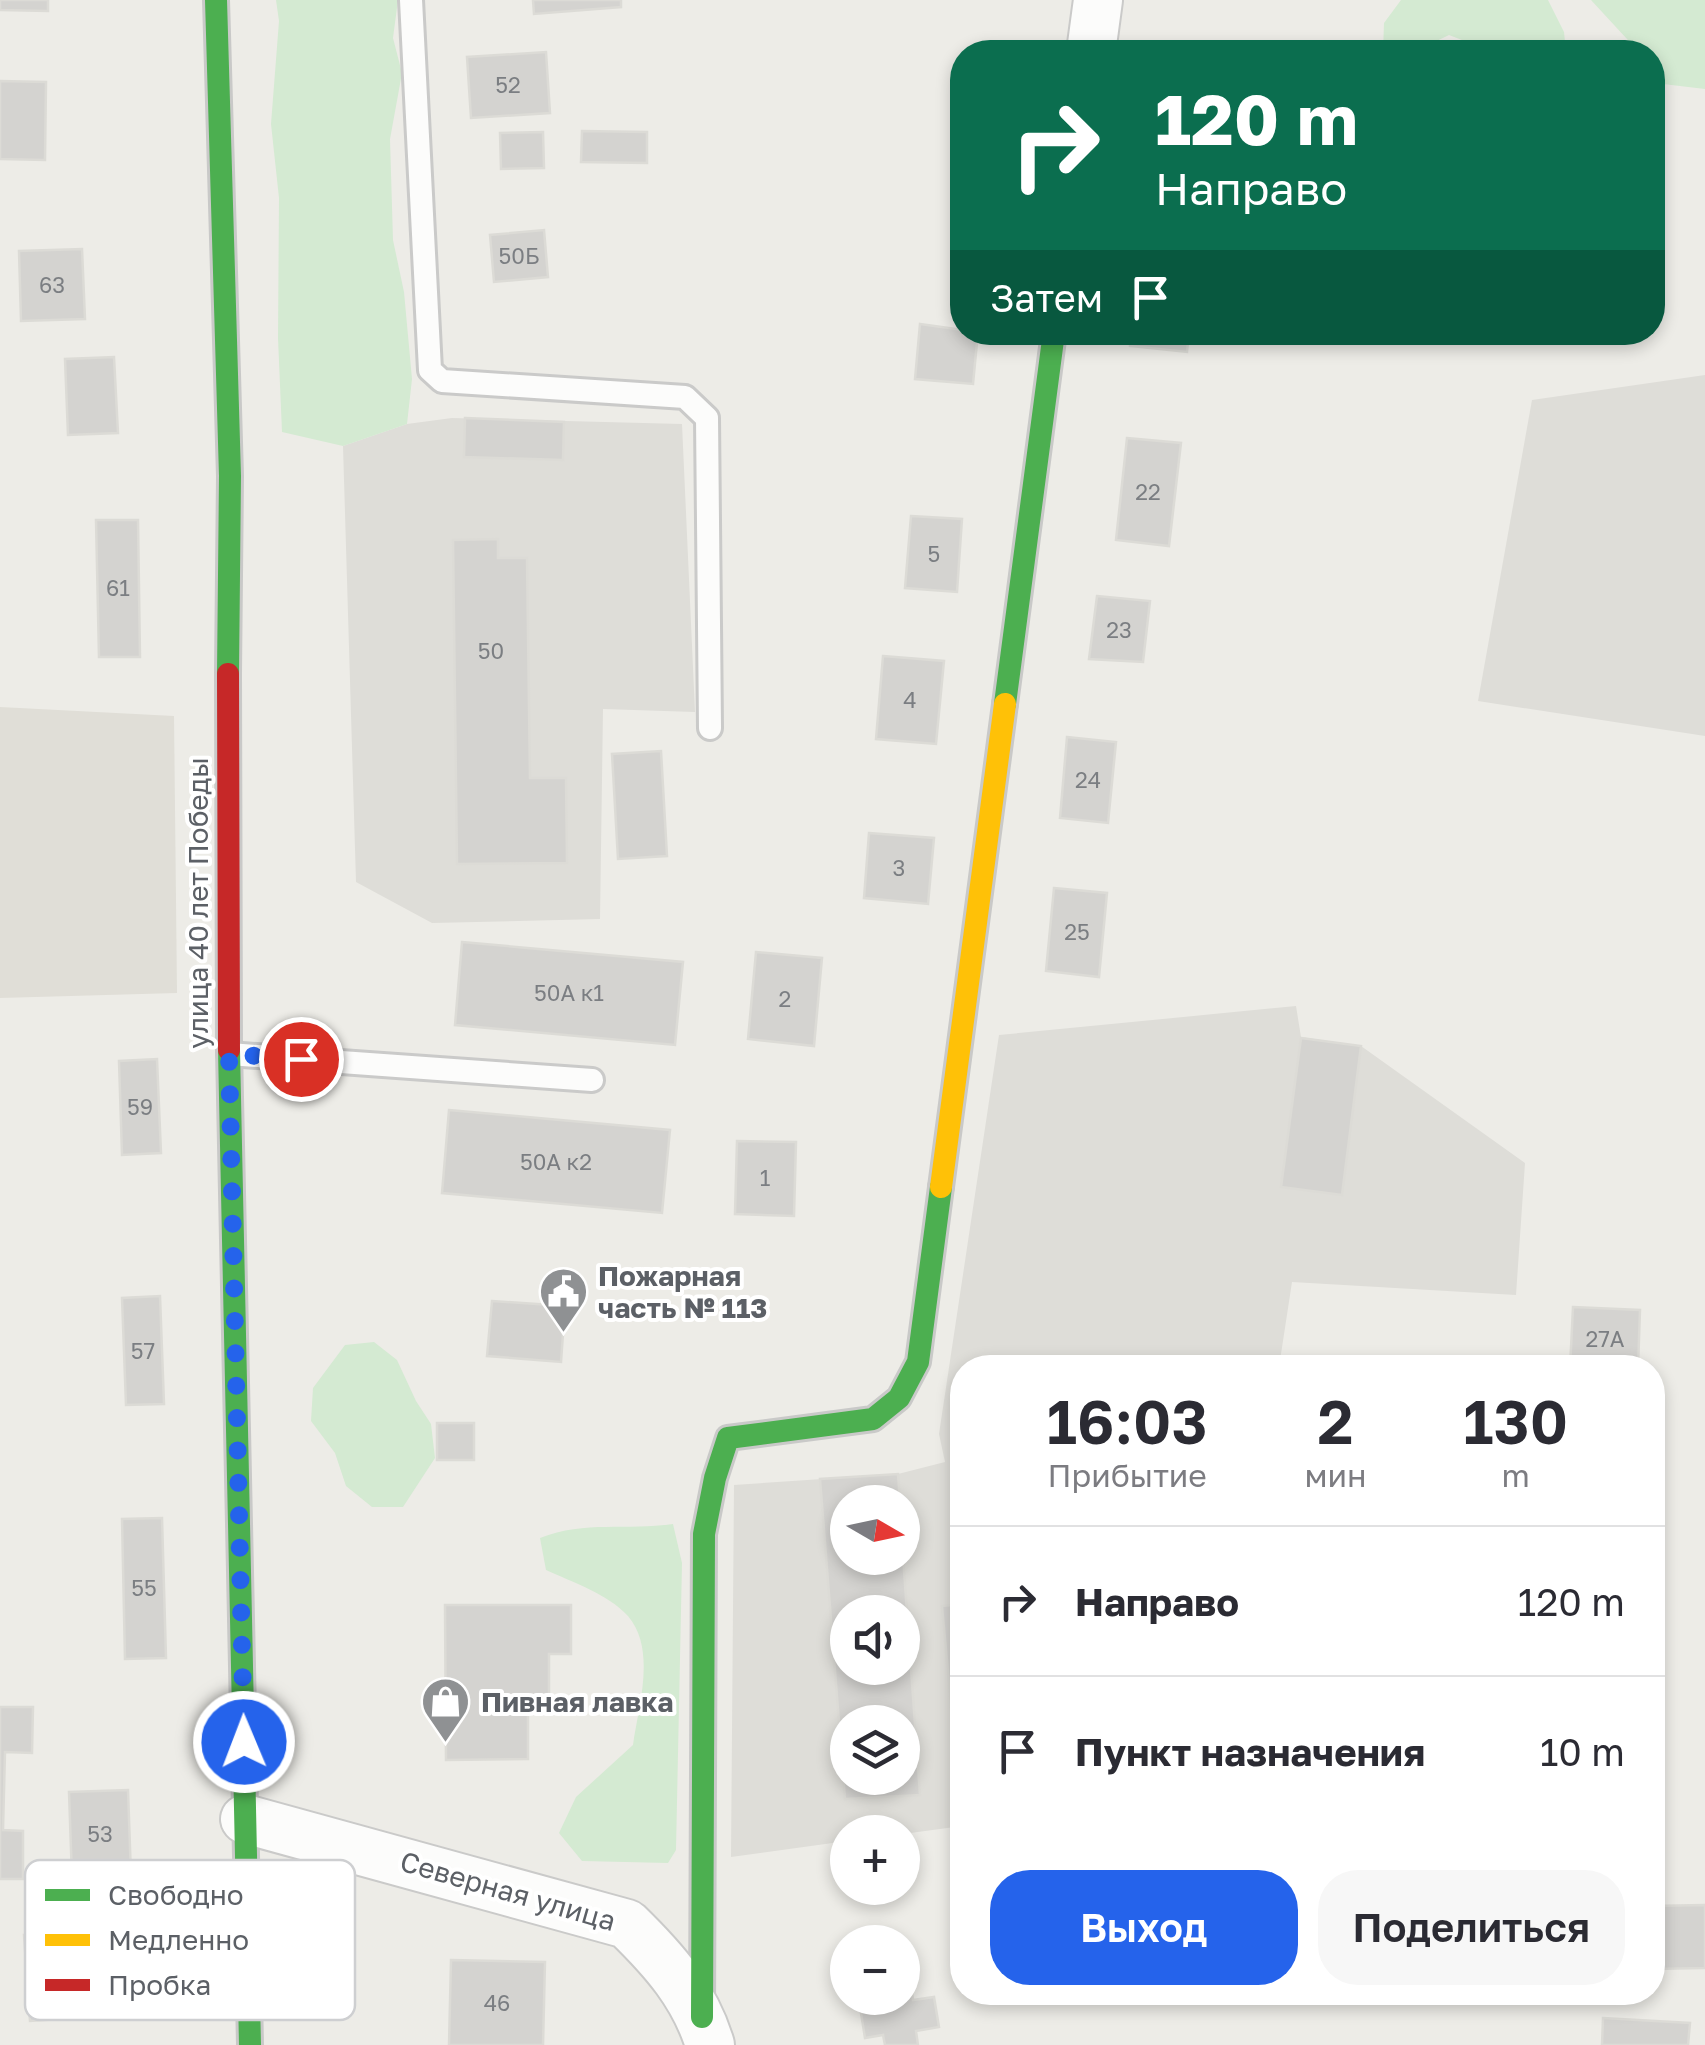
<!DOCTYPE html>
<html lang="ru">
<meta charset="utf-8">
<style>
:root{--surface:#fff;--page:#f7f7f7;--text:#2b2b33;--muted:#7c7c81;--line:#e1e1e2;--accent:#2563eb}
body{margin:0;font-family:"Golos Text",sans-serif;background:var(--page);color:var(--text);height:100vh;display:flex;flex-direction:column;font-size:38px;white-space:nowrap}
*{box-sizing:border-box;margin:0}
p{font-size:32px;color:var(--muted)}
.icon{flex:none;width:55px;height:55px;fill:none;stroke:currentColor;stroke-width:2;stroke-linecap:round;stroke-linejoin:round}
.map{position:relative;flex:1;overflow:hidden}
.details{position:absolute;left:950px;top:1355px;width:715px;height:650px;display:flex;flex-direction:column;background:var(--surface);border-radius:40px;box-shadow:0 5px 15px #0003}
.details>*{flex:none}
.banner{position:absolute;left:950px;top:40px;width:715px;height:305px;border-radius:40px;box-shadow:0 5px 15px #0003;background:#0b6e4f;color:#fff;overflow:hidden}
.needle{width:65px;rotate:99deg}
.controls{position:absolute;left:830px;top:1485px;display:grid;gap:20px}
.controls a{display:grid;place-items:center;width:90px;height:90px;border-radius:50%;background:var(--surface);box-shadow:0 5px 15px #0003;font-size:50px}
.pin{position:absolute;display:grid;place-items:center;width:85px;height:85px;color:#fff;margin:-42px;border:5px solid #fff;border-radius:50%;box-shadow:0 2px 10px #0007}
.me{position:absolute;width:110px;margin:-55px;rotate:359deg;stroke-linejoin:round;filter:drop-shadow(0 0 8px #0008)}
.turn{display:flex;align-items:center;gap:35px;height:210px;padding:0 40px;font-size:45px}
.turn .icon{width:130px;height:130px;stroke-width:2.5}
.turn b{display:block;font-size:70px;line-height:85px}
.then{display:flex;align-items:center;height:95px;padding:0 40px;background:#0003;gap:20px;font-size:38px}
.eta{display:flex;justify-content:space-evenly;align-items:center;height:170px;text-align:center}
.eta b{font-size:60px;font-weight:600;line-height:70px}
.cta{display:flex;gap:20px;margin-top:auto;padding:20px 40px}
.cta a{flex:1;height:115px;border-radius:40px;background:var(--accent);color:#fff;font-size:40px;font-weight:600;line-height:115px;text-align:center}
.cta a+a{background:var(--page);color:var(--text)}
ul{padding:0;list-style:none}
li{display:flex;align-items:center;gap:30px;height:150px;padding:0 40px;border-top:2px solid var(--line)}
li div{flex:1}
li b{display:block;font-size:38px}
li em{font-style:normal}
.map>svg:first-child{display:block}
</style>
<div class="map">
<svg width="1705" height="2045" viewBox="0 0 1705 2045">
<rect width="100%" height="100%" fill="#edece7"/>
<!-- industrial -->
<g fill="#deddd8" fill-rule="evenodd">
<path d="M1705,375V736L1478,701L1532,400Z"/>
<path d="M452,418L682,424L695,712L603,709L600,919L432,923L356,882L343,446L407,424Z"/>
<path d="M1296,1006L1301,1037L1361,1046L1525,1163L1516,1295L1292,1282L1279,1367L962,1368V1826L903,1834L848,1832L847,1841L731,1857L734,1485L898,1474L945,1462L939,1434L999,1035ZM848,1502H902V1558H848ZM848,1612H902V1668H848ZM848,1722H902V1778H848Z"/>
</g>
<!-- education -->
<path fill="#e0ded7" d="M0,707L174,716L177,993L0,998Z"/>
<!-- green -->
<g fill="#d4ead2">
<path d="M276,0H398L393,38L402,73L390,139L393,240L404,292L412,379L407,424L343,446L282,432L278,338L279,198L271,124L279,21Z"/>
<path d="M1401,0H1548L1564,32L1566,52H1493L1449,35L1414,52H1383L1384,23Z"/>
<path d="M1591,0H1705V89L1663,84L1653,70L1652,52H1639Z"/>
<path d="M374,1342L397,1360L416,1401L431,1424L435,1458L403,1507H372L346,1486L335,1453L311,1421L313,1388L345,1345Z"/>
<path d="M673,1524L682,1563L676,1850L668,1863L582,1861L559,1833L576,1797L633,1745C638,1707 657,1650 628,1616C608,1594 572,1582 546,1570L540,1538C586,1520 626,1531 673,1524Z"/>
</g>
<!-- building -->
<g fill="#d4d3d0" stroke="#dcdbd6" stroke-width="2.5" fill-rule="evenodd">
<path d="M0,0H48V11L0,10Z"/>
<path d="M533,0H621V7L534,14Z"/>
<path d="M546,52L550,113L471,118L467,57Z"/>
<path d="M0,81L46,82L45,160L0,159Z"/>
<path d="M582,131L647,132V163L581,162Z"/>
<path d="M543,132L544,168L501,169L500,133Z"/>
<path d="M544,230L548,277L494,282L490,235Z"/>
<path d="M82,249L85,319L21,321L19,251Z"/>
<path d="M920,324L978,332L973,384L915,379Z"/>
<path d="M1131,332H1189L1187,352L1130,346Z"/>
<path d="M114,357L118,433L68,435L65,359Z"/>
<path d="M465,418L564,422L563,460L464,457Z"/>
<path d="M1127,438L1181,443L1169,546L1116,540Z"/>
<path d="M911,516L962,519L957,592L905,588Z"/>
<path d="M96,520H138L140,657H99Z"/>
<path d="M498,539V558H527L530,778H566L567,863L457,864L453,540Z"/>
<path d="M1097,596L1150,601L1143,662L1089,659Z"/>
<path d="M883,656L944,661L936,744L876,739Z"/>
<path d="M1067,737L1116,742L1108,823L1060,818Z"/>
<path d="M661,751L667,856L618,859L612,754Z"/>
<path d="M869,833L934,838L928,904L864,898Z"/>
<path d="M1054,888L1107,893L1099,977L1046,971Z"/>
<path d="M462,942L683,962L675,1045L455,1025Z"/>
<path d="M756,952L822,958L814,1046L748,1039Z"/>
<path d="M1301,1038L1361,1046L1342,1195L1281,1187Z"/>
<path d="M157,1059L161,1153L122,1155L119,1061Z"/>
<path d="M449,1110L670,1130L662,1213L442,1193Z"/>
<path d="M737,1141L796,1142L794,1216L735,1214Z"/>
<path d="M160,1296L164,1404L126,1405L122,1298Z"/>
<path d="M492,1301L565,1306L561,1362L487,1356Z"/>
<path d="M1573,1307L1640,1310L1638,1368H1570Z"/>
<rect x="437" y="1423" width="37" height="37"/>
<path d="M898,1474L900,1502H848V1558H902V1542L920,1795L845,1799L820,1479ZM848,1612H902V1668H848ZM848,1722H902V1778H848Z"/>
<path d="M162,1518L166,1658L125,1659L122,1519Z"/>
<path d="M962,1604V1781H958L942,1606Z"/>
<path d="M445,1605H571V1654H549V1704H528V1759L446,1760Z"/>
<path d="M0,1707H33L32,1753L5,1752L3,1830L23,1831V1879H0Z"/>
<path d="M128,1790L131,1876L72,1878L69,1792Z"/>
<path d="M1705,1905V1968L1652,1969V1906Z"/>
<path d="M84,1930L90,2017L30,2021L24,1935Z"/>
<path d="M902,1952H906L913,2000L934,1997L939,2027L916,2031L918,2045H885L883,2035L865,2038L860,2007L880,2004L879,1998H902Z"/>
<path d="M451,1960L545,1962L543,2045H449Z"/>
<path d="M1603,2018L1690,2023L1688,2045H1602Z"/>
</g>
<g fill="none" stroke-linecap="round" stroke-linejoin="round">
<defs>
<g id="lane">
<path d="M411,0L430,370L442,381L685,397L707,418L710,728"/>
<path d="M229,1054L592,1080"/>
</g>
<g id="street">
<path d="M1091,52L1098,0"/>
<path d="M245,1819L627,1924C664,1960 695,1995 710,2045"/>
</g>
<g id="fast">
<path d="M216,0L230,476L228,674"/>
<path d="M1005,704L1054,332"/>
<path d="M229,1050L250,2045"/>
<path d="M702,2017L704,1534L715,1478L728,1438L873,1419L899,1398L918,1362L941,1187"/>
</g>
<path id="slow" d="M941,1187L1005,704"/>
<path id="jam" d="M228,674L229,1050"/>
</defs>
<!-- lane casing -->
<use href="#lane" stroke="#cacac9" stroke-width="28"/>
<!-- street casing -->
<use href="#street" stroke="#cacac9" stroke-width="52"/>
<!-- fast casing -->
<use href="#fast" stroke="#c9c9c8" stroke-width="28"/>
<!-- slow casing -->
<use href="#slow" stroke="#c9c9c8" stroke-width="28"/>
<!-- jam casing -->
<use href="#jam" stroke="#c9c9c8" stroke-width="28"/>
<!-- lane -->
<use href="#lane" stroke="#fcfcfb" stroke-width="22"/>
<!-- street -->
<use href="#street" stroke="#fcfcfb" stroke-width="48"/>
<!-- fast -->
<use href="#fast" stroke="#4caf50" stroke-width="22"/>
<!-- slow -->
<use href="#slow" stroke="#ffc107" stroke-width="22"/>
<!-- jam -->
<use href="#jam" stroke="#c62828" stroke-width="22"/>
</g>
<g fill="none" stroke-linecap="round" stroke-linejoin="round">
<!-- route -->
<path stroke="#2563eb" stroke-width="18" stroke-dasharray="0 32.4" d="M244,1742L229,1054L301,1059"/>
</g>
<!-- icons -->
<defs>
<symbol id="civic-pin" viewBox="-11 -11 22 30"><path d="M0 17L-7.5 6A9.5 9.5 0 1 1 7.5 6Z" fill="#8f9193" stroke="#fff"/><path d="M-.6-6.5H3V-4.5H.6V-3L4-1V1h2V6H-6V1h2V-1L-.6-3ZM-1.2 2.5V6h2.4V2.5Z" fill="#fff"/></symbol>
<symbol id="shop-pin" viewBox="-11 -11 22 30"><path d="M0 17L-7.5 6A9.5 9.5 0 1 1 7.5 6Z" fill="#8f9193" stroke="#fff"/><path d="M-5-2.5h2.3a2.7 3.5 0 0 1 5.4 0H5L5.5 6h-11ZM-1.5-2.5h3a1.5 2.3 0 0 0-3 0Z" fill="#fff"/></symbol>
</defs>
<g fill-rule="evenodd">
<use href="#civic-pin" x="536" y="1264" width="55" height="75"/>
<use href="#shop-pin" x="418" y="1674" width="55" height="75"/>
</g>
<g text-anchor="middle" stroke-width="8" stroke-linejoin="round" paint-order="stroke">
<!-- number labels -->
<g font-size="22" fill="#7b7e82">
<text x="508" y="93">52</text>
<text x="519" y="264">50Б</text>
<text x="52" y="293">63</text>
<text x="1148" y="500">22</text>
<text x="934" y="562">5</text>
<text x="118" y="596">61</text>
<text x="1119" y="638">23</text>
<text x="491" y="659">50</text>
<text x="910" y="708">4</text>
<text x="1088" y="788">24</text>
<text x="899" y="876">3</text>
<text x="1077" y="940">25</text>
<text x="569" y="1001">50А к1</text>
<text x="785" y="1007">2</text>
<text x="140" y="1115">59</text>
<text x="556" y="1170">50А к2</text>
<text x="765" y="1186">1</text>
<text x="1605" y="1347">27А</text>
<text x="143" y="1359">57</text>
<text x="144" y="1596">55</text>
<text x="100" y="1842">53</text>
<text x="497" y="2011">46</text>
</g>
<!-- street labels -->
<g font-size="28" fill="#5c6066" stroke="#fff">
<text transform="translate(198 903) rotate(-90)" y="10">улица 40 лет Победы</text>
<text transform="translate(508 1891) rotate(16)" y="10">Северная улица</text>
</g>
<!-- poi labels -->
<g font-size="28" font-weight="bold" fill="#5c6066" stroke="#fff" text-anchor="start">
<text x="598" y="1286">Пожарная<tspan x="598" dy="32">часть № 113</tspan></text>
<text x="481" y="1712">Пивная лавка</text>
</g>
</g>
<!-- legend -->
<rect x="25" y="1860" width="330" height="160" rx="15" fill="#fff" stroke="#cecfd1" stroke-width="2.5"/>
<rect x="45" y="1889" width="45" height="12" fill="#4caf50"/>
<rect x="45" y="1934" width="45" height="12" fill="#ffc107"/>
<rect x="45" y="1979" width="45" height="12" fill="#c62828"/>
<g font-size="28" fill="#5c6066">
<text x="108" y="1905">Свободно</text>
<text x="108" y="1950">Медленно</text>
<text x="108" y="1995">Пробка</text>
</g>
</svg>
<div class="controls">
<a><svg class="needle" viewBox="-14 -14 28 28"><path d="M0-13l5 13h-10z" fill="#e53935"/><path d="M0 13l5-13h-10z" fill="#7c7c81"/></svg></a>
<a><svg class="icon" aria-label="sound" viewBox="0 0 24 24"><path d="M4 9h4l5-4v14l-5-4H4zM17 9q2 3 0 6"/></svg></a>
<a><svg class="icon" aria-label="layers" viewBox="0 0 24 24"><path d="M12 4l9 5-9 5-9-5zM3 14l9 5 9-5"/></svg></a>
<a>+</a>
<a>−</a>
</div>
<div class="pin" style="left:301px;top:1059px;background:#d93025"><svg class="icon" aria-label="arrive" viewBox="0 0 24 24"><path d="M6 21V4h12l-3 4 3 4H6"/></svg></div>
<svg class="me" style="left:244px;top:1742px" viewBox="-20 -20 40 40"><circle r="17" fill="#2563eb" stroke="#fff" stroke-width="3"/><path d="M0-11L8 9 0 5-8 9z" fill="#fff"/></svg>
<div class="banner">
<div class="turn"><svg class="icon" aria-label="right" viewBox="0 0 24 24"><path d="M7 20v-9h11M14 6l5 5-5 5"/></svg><div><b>120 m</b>Направо</div></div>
<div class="then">Затем<svg class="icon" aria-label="arrive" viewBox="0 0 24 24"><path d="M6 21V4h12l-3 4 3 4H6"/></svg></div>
</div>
<section class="details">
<div class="eta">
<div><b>16:03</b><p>Прибытие</p></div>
<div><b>2</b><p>мин</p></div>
<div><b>130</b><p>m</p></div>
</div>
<ul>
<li><svg class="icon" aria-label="right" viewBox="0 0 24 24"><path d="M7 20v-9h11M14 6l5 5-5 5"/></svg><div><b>Направо</b></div><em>120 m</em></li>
<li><svg class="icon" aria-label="arrive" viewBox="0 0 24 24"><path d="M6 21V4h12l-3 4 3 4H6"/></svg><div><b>Пункт назначения</b></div><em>10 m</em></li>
</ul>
<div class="cta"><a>Выход</a><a>Поделиться</a></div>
</section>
</div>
